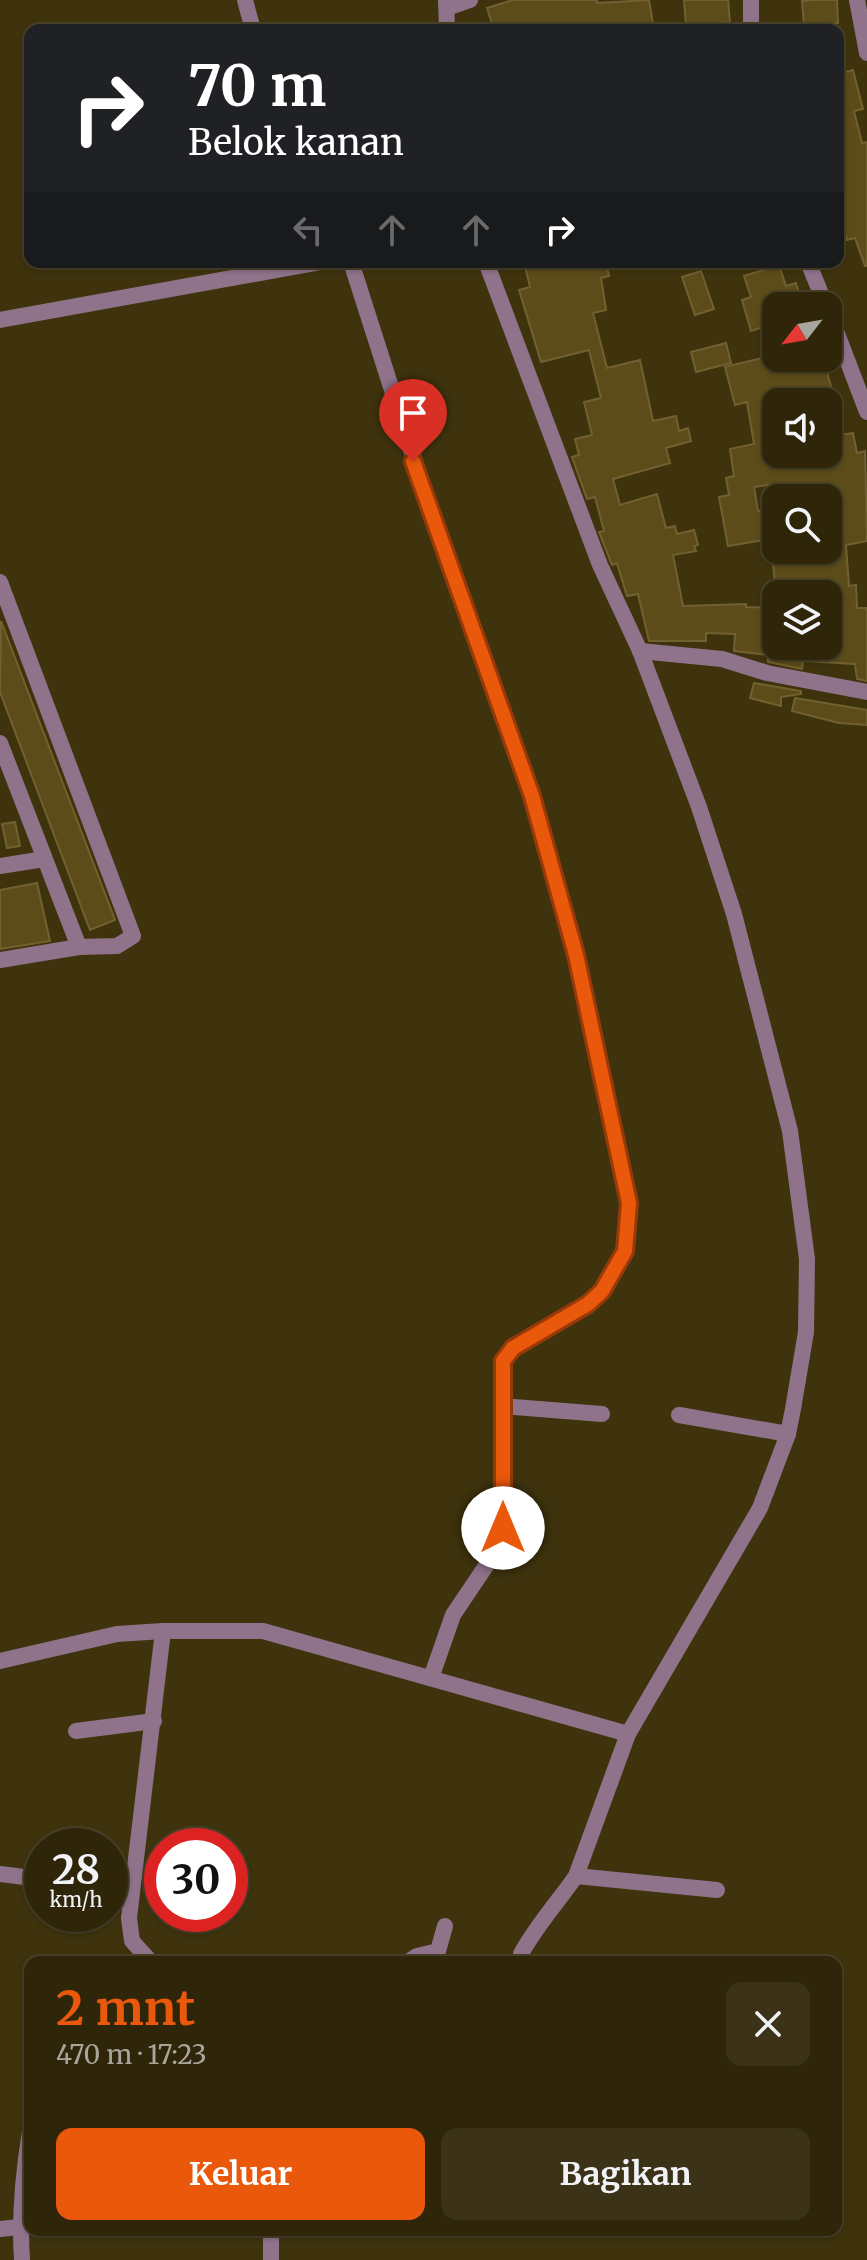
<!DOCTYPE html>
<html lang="id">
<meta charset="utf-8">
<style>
:root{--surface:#2f260a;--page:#3b3218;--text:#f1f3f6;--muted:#a7a59c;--line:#4a432b;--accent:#ea580c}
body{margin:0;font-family:Merriweather,serif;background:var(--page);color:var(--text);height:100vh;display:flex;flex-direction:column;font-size:30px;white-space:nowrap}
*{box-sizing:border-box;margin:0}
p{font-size:26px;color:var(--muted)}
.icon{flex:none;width:44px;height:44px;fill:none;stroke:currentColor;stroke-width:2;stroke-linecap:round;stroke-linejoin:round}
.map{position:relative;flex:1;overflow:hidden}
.side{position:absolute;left:24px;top:1956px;width:818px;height:280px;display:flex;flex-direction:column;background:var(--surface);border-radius:16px;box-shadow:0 2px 6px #0004,0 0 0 2px var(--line)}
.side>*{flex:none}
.top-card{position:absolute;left:24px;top:24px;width:820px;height:244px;border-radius:16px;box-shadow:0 2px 6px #0004,0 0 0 2px var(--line);background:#202124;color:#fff;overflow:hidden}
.needle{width:52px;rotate:239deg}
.buttons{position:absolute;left:762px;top:292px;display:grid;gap:16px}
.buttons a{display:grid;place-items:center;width:80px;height:80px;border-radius:16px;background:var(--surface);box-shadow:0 2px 6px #0004,0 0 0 2px var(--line);font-size:40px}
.speed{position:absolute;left:24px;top:1828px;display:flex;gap:16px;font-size:40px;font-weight:700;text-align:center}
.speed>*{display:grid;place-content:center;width:104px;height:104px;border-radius:50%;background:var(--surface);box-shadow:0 2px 6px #0004,0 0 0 2px var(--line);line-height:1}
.speed small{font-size:20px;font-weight:400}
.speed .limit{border:12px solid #d22;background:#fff;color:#111}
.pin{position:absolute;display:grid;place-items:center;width:68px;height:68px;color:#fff;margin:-82px -34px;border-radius:50% 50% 50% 0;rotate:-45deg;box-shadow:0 0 8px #0007}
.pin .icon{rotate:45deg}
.me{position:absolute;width:88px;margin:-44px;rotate:0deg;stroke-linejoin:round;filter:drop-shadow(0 0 6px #0008)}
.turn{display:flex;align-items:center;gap:28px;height:168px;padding:0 32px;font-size:36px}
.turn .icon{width:104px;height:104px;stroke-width:2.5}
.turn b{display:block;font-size:56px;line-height:68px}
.lanes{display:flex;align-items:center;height:76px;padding:0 32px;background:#0003;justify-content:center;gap:40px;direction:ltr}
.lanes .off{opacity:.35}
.round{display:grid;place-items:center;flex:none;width:84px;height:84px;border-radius:16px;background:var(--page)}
.summary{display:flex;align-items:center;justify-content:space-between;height:136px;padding:0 32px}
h1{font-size:48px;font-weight:700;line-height:60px;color:var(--accent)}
.action{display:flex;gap:16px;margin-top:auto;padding:16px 32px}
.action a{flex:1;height:92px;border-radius:16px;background:var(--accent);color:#fff;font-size:32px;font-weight:700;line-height:92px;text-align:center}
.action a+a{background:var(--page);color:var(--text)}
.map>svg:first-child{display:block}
</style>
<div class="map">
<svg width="867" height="2260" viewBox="0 0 867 2260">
<rect width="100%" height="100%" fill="#3f330d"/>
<!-- building -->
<g fill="#5c4c1a" stroke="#726130" stroke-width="2">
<path d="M513,0H597V3L649,0L654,30H494L487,8Z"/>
<path d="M684,0H728L730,22L686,26Z"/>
<path d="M811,0H837L838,23L804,25L802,1Z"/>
<path d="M853,70L863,109L854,111L862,143L867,142V266H865L855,238L847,240L838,212V198L843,197L838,176V74Z"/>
<path d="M524,262H606L609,276L601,278L606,310L593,313L607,368L640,360L653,421L676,416L679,431L688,428L691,441L666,448L670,463L613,479L620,505L657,494L666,528L675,526L677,534L694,530L698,545L694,546L696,551L673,555L683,606L746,604V607L776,608V646H828V594H776L773,564L784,563L782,550H828V493L784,498L781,483L754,487L758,511L773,509L776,538L728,546L719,497L729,495L726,478L734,476L730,449L754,444L747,402L735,405L725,367L770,356L763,327L751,331L747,317L742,300L751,297L744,276L779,265L786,286L796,283L800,296L792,299L794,306H776V358H823L832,390L820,394L822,402H776V454H828V437L853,433L857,453L865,451L867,541L846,545L849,586L856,585L857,608H867V681L857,679L855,664L803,661L802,669L768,662V655L734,651L735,634L706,633V641H649L638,594L627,596L617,563L612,565L599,532L604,531L595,497L587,499L572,457L579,455L575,439L592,435L584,402L601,398L589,350L541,362L519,290L530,287Z"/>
<path d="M701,271L714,309L695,315L682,277Z"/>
<path d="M726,343L731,363L696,372L691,352Z"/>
<path d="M1,621L115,920L90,930L0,692Z"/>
<path d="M754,683L801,691V694L781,697V706L750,698Z"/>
<path d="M795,698L867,710V725L839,723L792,711Z"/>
<path d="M15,822L20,846L7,848L2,824Z"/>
<path d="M37,883L50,941L0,949V890Z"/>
</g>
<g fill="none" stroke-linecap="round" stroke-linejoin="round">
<!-- minor -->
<g stroke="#8f738b" stroke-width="16">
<path d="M245,0L253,30"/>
<path d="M446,0L447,30"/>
<path d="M751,0V30"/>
<path d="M857,0L867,53"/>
<path d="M447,8L470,0"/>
<path d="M351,262L424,490L526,775L576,955L629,1203L625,1251L602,1291L588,1304L510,1351L503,1361V1528L496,1551L453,1615L431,1678"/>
<path d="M486,262L600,565L640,651L699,807L734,914L790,1131L807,1259L806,1332L793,1409L788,1434L760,1508L628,1734L576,1876C558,1902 536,1926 521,1954"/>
<path d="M808,262L826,306"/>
<path d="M828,310L867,412"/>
<path d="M0,320L321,262"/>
<path d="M0,582L133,936L117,946L79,947L0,960"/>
<path d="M640,651L722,659L767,673L867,692"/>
<path d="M0,743L79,947"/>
<path d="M0,866L44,859"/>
<path d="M501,1406L602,1414"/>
<path d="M679,1415L788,1434"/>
<path d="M0,1661L117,1634L163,1631"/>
<path d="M76,1731L154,1721"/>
<path d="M0,1874L40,1879"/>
<path d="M576,1876L717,1890"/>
<path d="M151,1962L132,1941L129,1918L163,1631H263L628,1734"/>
<path d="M408,1962L417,1956L438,1951L445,1926"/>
<path d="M0,2229L20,2227"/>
<path d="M271,2230V2260"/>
<path d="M22,2260C19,2216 23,2174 30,2131"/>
</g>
</g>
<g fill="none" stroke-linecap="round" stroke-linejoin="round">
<defs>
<path id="route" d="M413,461L532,796L576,955L629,1203L625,1251L602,1291L588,1304L513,1348L503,1361V1528"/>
</defs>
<!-- route casing -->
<use href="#route" stroke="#983908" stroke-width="20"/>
<!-- route -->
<use href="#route" stroke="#ea580c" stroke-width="14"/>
</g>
</svg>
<div class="buttons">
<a><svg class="needle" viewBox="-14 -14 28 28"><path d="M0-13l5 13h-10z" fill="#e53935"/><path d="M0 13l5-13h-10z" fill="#a7a59c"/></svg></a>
<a><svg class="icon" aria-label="sound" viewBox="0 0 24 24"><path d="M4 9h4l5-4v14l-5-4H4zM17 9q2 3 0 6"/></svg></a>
<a><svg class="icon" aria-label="search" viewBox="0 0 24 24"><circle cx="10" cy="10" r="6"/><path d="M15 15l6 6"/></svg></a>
<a><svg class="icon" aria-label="layers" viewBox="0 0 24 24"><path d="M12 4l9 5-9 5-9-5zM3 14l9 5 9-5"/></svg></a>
</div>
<div class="speed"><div>28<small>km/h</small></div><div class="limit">30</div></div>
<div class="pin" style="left:413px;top:461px;background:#d93025"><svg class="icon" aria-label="arrive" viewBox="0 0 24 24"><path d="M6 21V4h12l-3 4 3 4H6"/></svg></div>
<svg class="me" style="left:503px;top:1528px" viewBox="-20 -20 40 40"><circle r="19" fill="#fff"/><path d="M0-13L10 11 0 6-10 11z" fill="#ea580c"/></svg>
<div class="top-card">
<div class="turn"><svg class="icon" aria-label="right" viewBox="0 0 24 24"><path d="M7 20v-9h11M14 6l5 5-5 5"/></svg><div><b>70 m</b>Belok kanan</div></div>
<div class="lanes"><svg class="icon off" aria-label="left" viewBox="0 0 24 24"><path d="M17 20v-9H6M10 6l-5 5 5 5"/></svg><svg class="icon off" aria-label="ahead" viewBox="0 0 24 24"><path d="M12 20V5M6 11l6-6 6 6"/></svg><svg class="icon off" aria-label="ahead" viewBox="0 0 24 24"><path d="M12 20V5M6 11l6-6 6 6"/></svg><svg class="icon" aria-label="right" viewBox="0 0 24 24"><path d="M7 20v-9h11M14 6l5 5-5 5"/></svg></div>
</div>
<section class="side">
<div class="summary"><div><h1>2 mnt</h1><p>470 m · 17:23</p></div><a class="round"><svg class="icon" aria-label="close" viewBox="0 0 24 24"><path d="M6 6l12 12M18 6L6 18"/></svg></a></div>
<div class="action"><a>Keluar</a><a>Bagikan</a></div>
</section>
</div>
